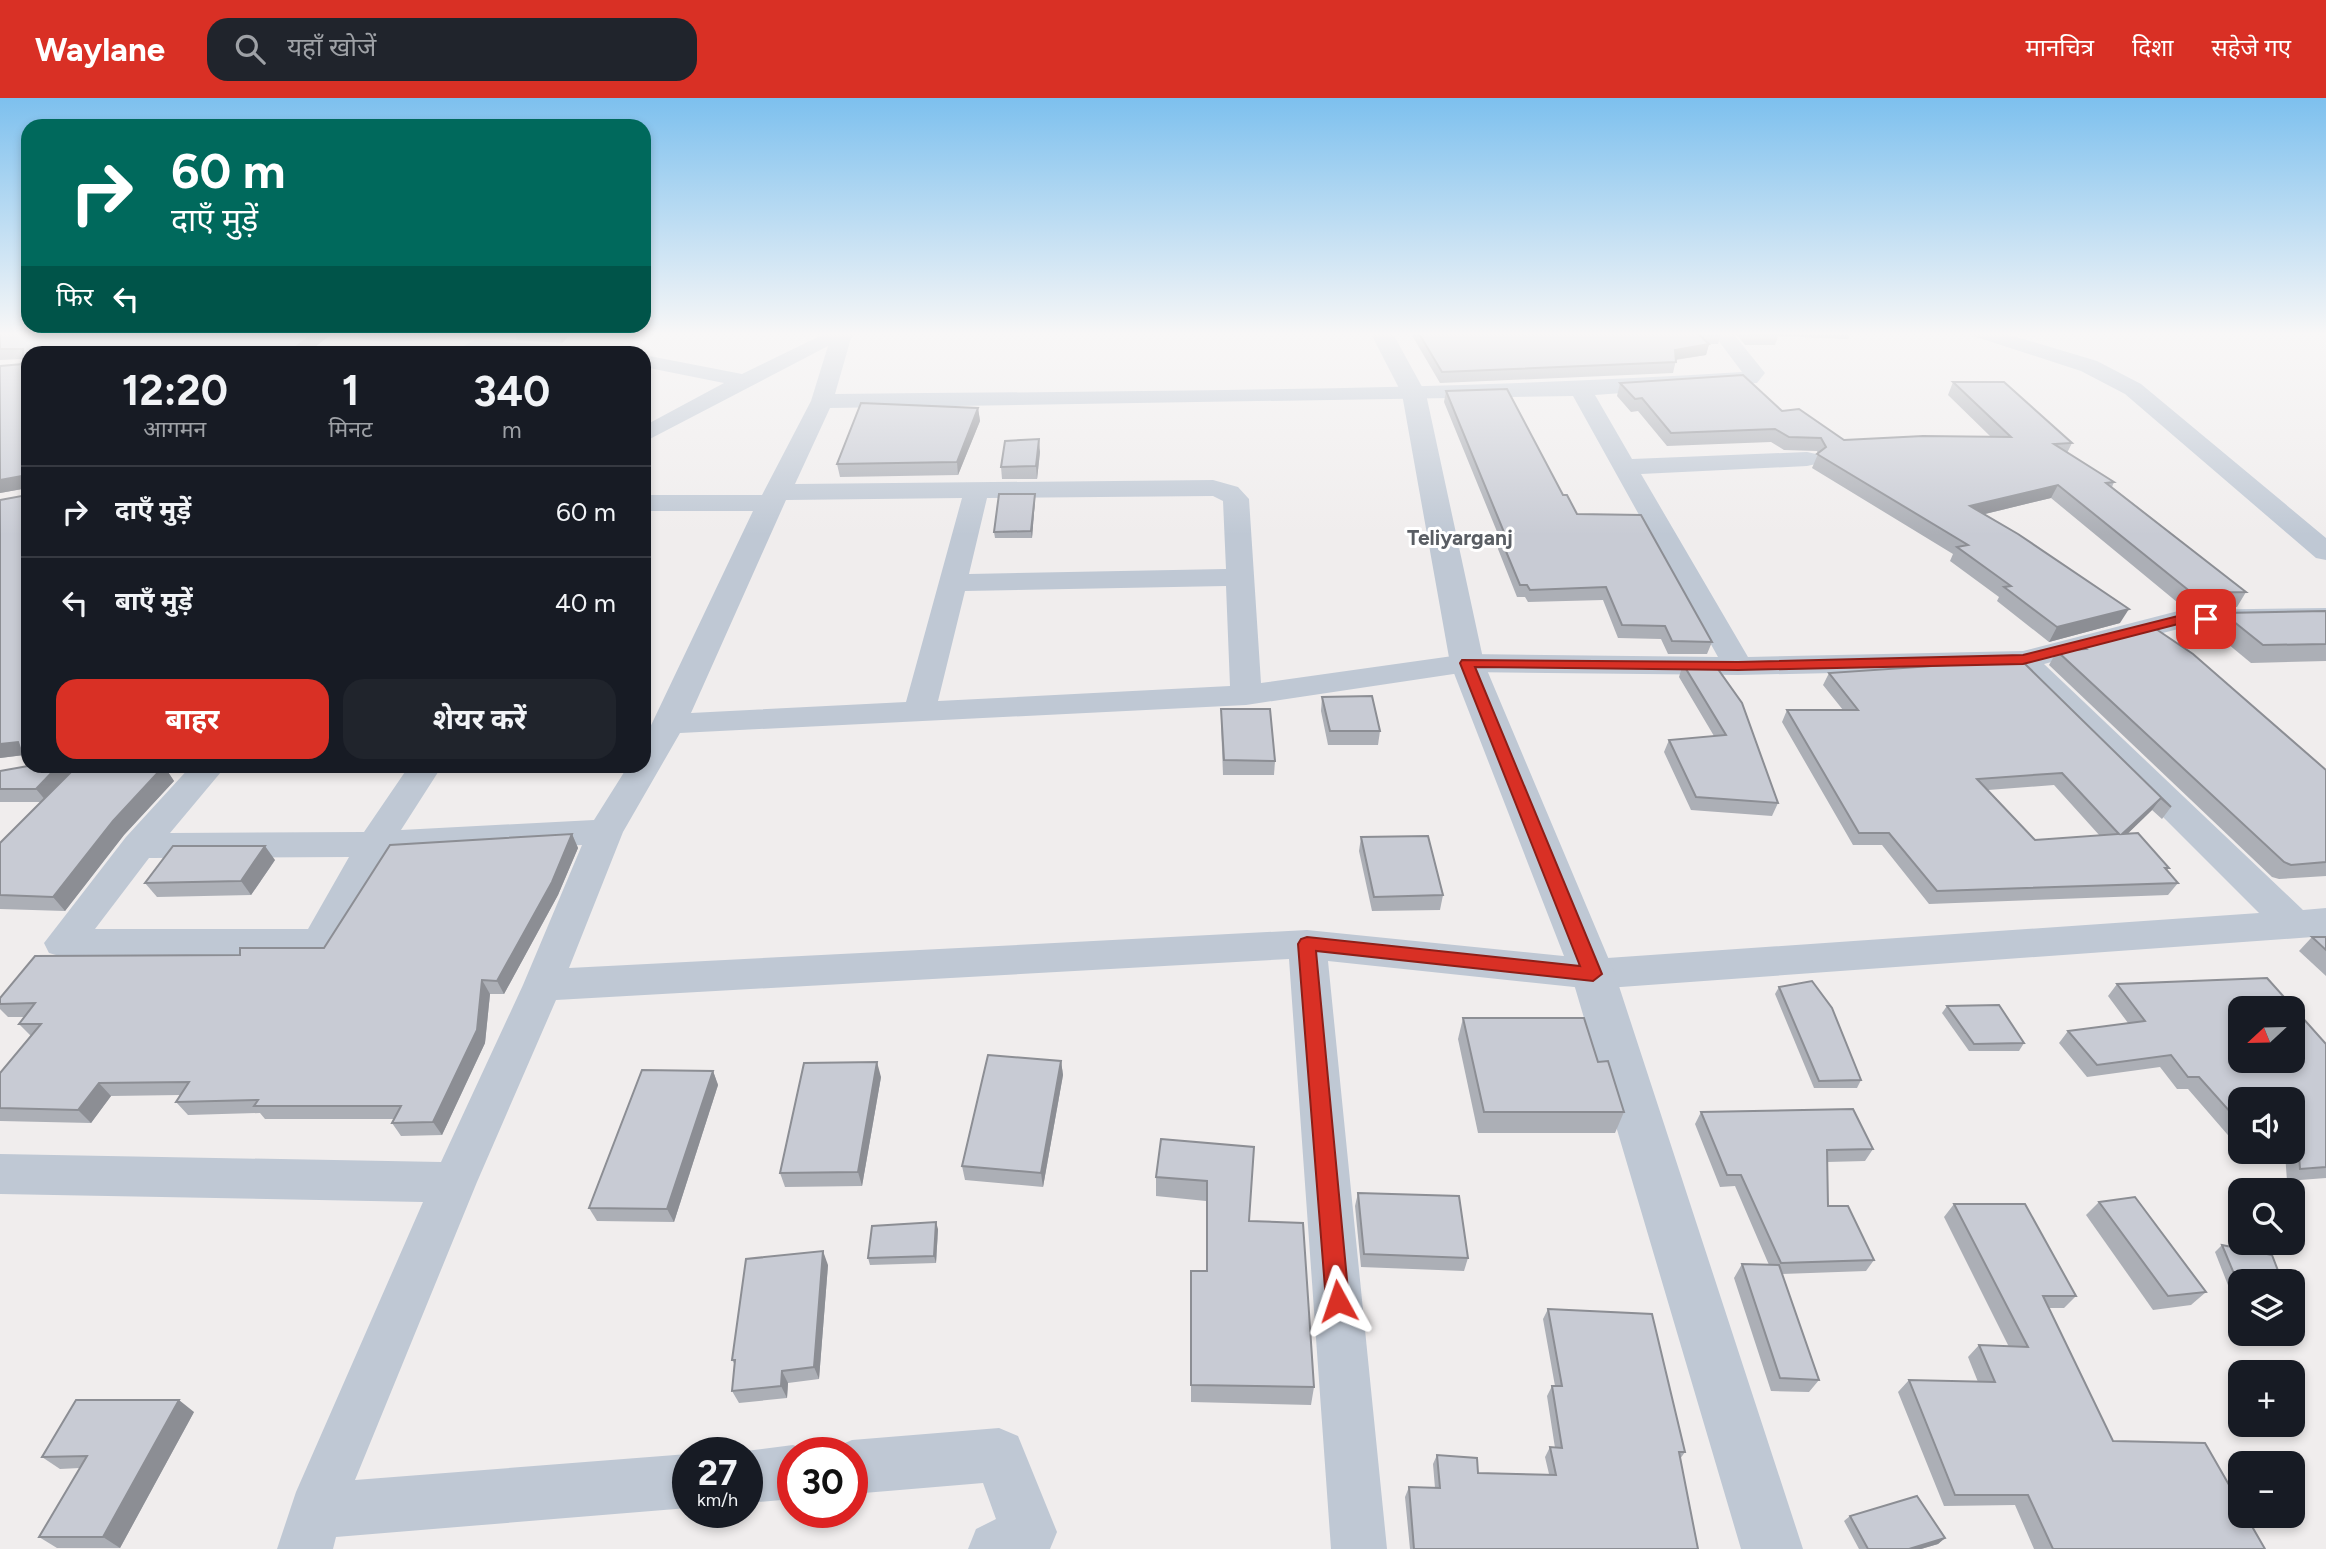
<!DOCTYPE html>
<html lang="hi">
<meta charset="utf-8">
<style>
:root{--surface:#171b24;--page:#20242c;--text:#f1f3f6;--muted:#9ea1a6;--line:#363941;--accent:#d93025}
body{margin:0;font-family:Figtree,"Noto Sans Devanagari",sans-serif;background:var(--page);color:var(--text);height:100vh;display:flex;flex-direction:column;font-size:26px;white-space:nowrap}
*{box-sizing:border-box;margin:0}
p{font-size:23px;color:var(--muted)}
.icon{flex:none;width:38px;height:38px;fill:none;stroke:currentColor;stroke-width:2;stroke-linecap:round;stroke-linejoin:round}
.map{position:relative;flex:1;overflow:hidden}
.details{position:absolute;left:21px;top:248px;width:630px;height:427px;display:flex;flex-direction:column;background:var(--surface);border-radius:21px;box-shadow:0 4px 10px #0003}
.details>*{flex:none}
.guide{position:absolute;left:21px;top:21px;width:630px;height:214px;border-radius:21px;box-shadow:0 4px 10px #0003;background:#00695c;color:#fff;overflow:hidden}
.needle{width:46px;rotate:248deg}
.fabs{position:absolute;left:2228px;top:898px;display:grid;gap:14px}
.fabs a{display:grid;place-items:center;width:77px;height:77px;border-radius:14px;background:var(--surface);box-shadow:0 4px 10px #0003;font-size:35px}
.speed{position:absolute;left:672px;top:1339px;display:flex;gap:14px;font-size:35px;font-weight:700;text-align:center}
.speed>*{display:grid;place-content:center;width:91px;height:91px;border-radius:50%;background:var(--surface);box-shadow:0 4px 10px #0003;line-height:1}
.speed small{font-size:18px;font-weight:400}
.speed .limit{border:10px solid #d22;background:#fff;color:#111}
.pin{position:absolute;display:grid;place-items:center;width:60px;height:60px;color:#fff;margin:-30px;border-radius:14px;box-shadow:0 4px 10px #0006}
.me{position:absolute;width:77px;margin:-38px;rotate:355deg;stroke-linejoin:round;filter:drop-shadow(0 0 5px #0008)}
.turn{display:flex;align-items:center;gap:24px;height:147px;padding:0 35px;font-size:32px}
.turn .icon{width:91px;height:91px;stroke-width:2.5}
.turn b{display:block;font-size:49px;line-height:60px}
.then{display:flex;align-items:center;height:66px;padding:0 35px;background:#0003;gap:14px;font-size:26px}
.eta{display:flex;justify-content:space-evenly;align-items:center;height:119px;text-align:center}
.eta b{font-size:42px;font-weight:700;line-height:49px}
.cta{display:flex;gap:14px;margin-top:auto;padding:14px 35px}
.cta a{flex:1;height:80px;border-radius:21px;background:var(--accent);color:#fff;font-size:28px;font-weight:700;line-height:80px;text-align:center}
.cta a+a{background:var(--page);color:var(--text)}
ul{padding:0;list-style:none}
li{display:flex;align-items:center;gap:21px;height:91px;padding:0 35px;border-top:2px solid var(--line)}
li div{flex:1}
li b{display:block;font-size:26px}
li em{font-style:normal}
header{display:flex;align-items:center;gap:42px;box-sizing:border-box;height:98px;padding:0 35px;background:var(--accent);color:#fff}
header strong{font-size:33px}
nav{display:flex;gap:38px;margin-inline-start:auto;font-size:24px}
.search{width:490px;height:63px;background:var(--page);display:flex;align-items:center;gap:18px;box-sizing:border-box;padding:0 24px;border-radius:21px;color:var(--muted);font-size:26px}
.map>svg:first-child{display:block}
</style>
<header>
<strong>Waylane</strong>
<div class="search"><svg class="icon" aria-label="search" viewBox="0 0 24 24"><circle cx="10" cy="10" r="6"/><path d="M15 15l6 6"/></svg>यहाँ खोजें</div>
<nav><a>मानचित्र</a><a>दिशा</a><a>सहेजे गए</a></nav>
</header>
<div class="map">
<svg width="2326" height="1451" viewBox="0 0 2326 1451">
<rect width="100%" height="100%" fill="#f0eded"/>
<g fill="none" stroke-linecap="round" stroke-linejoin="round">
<!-- minor -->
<g fill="#bfc8d4" fill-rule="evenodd">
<path d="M351,234H446L443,238C425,243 362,249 351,234Z"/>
<path d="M828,234H857L851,240L835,296C1138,293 1440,293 1742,274L1712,234H1732L1765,275L1757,285L1595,297L1632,361L1807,354L1816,356L1819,361L1816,366L1807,368L1641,376L1748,559L2023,553L2182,512L2326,510V528L2182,530L2044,566L2303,812L2326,810V838L1593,891L1328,863L1387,1451H1331L1289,861L556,902L477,1084L355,1382L688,1356V1410L336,1439L333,1451H277L296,1394L423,1104L0,1096V1056L441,1064L523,887L582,747L385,758L333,855L319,859H63L49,855L44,845L126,739L191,668H226L170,735L364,734L409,668H442L401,732L594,722L628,668H644V642L753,413H644V397H762L811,303L828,248L644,344V328L724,285L644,269V257L742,276ZM1573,298L1718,559L1467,556L1261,585L1249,401L1238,389L1213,382L795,386L830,310ZM1213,398L1223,403L1226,471L969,476L987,400ZM962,400L906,604L691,615L786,402ZM1226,488L1230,588L938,603L965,493ZM2015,571L2259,815L1593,861L1307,832L569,870L623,734L680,635L1246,607L1467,574L1738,577ZM349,759L308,831H95L149,760Z"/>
<path d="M1970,234H2000L2097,263L2141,286L2326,440V462L2316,460L2125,296L2081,273L1973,238Z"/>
<path d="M475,242L594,250L604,256H493L468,252L464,248Z"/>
<path d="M999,1330L1018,1338L1057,1434L1050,1451H968L976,1431L996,1421L983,1385L852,1396V1354H831L833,1350L852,1342Z"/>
<path d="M793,1347L811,1354H793V1401L747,1405V1354H738Z"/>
</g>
<!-- tertiary -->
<path fill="#bfc8d4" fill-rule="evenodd" d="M1370,234H1392L1426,296L1484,565L1615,876L1803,1451H1741L1571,876L1450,565L1402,296Z"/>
</g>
<!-- wall -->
<g fill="#acafb6" fill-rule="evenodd">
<path d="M0,234H334L306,256H28V662L24,657L0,660L22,398V391L0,395V268L23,266V261L0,262Z"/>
<path d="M514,234H573L562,245L517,242Z"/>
<path d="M1410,234H1720L1721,235L1718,246H1709L1706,257L1676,262L1673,275L1440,285Z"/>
<path d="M1734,234H1851L1848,241L1778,238L1775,247H1745Z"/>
<path d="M1953,284L2072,345L2067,355L2114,384L2112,389L2246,494L2237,509H2183L2051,400L1985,416L2120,525L2049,544L1997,503L1999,499L1950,463L1953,456L1812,370L1818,356L1817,353L1784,352L1771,344L1667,348L1638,313L1631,314L1617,298L1620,285L1782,313L1844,342L1991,339L1948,297Z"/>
<path d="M1446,293L1563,397L1577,416L1712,544L1707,556H1668L1661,541L1618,540L1603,502L1528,504L1525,499H1517L1498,451L1500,441L1444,304Z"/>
<path d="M978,310L980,323L958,377L840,379L837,366Z"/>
<path d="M1040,354L1037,381H1002L1001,369Z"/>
<path d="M1035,396V402L1032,440H995L994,434Z"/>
<path d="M2326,513V563L2251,565L2211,532L2223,515Z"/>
<path d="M2080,547L2326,672V778L2279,781L2272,779L2049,567L2057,553L2078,552Z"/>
<path d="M2021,562L2171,709L2162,721L2152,712L2127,736L2169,770L2167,772L2178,785L2168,797L1929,806L1882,747H1853L1782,624L1787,612H1843L1823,587L1829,575ZM2054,687L2100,738L2035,742L1988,692Z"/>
<path d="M1683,566L1778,705L1772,718L1691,712L1664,654L1669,642L1714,638L1679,579Z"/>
<path d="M1322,599L1380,633L1378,647H1328L1321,613Z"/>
<path d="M1221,611L1275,663L1274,677H1223L1221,625Z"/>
<path d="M164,668L174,683L124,737L65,813L0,811V745L41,704H0V673Z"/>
<path d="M572,736L578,750L558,797L504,896H490L485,945L442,1037L401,1038L392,1025L394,1021H265L260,1015L188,1017L176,1004L180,997L111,998L91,1025L0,1023V975L31,938L19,926L25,919H8L0,911V900L240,857L324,850Z"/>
<path d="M1361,739L1443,797L1440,812L1372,813L1359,753Z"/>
<path d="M275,762L251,797L157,799L145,785Z"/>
<path d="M2312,839H2326V878L2299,853Z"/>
<path d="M2117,886L2326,946V1080L2287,1083L2285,1055L2244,1056L2242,1054H2292V1001H2240V1051L2188,991H2177L2160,969L2087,979L2059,945L2068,933L2128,925L2108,898Z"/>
<path d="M1779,889L1861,982L1857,990H1814L1775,896Z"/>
<path d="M1947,908L2024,945L2019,953H1969L1942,915Z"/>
<path d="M1463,920L1598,964L1624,1014L1615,1035H1478L1458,941Z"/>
<path d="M1061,963L1063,977L1043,1089L965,1082L962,1068Z"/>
<path d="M713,973L718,987L674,1124L597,1123L589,1110Z"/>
<path d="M881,979L862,1088L785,1089L780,1075Z"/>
<path d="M1701,1014L1873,1051L1865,1063L1827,1064L1828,1108L1874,1162L1866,1173L1782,1176L1819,1282L1809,1294L1771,1293L1734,1180L1742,1166L1769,1167L1735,1088L1720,1089L1695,1026Z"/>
<path d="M1254,1049L1249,1123L1314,1289L1311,1307L1191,1304V1173H1206V1103L1156,1098V1079Z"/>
<path d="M1358,1095L1468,1160L1464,1173L1361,1169L1355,1108Z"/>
<path d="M2099,1104L2206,1194L2191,1207L2153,1212L2086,1117Z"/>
<path d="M1954,1106L2076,1198L2064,1210H2049L2113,1343L2265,1451H2034L2015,1407L1944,1408L1898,1294L1909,1282L1978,1284L1968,1259L1979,1247L2009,1249L1944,1119Z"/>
<path d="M938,1131L936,1165L870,1167L868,1160Z"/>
<path d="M2222,1147L2240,1183V1206L2235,1205L2215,1154Z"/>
<path d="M828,1167L819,1281L788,1285L787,1300L739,1305L732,1293L735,1267L732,1262Z"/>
<path d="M1548,1211L1685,1354L1680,1361L1698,1451H1410L1405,1399L1409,1389L1435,1390L1433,1366L1437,1357L1478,1375L1549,1376L1545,1359L1550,1349L1555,1350L1547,1298L1552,1288H1555L1543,1221Z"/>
<path d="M194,1314L120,1450H57L39,1439L80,1370L60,1371L42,1359Z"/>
<path d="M1850,1418L1945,1440L1938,1446L1921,1451H1859L1844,1423Z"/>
</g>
<!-- shaded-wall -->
<g fill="#8c8e94">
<path d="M316,234H334L306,256H290L289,254Z"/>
<path d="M558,234H573L562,245Z"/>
<path d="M1709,246L1706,257L1672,262L1675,252Z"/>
<path d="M978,310L980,323L958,377L957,364Z"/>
<path d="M1039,341L1040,354L1037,381L1036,368Z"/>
<path d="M22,378L28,390L0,395V382Z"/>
<path d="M2058,387L2051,400L1964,421L1970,408Z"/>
<path d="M1035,396V402L1032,440L1031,433Z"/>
<path d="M2129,511L2120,525L2049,544L2057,529Z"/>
<path d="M18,644L21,653L24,657L0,660V646Z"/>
<path d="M58,668H79L47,704L36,691Z"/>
<path d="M164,668L174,683L124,737L65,813L53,799L113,723Z"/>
<path d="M2161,700L2152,712L2114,749L2122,736Z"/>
<path d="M572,736L578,750L558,797L504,896L497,883Z"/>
<path d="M265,748L275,762L251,797L241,783Z"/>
<path d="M482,882L490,896L485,945L442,1037L433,1024Z"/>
<path d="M1061,963L1063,977L1043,1089L1041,1075Z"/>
<path d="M877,964L881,979L862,1088L858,1074Z"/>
<path d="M713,973L718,987L674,1124L667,1111Z"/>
<path d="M99,985L111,998L91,1025L78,1012Z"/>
<path d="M936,1124L938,1131L936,1165L934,1158Z"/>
<path d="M823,1153L828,1167L819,1281L814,1269Z"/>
<path d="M782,1273L788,1285L787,1300L781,1288Z"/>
<path d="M179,1302L194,1314L120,1450L103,1439Z"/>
<path d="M1945,1440L1938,1446L1921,1451H1909Z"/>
</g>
<!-- building -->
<g fill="#c8cbd4" stroke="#8c8e94" stroke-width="2" fill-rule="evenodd">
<path d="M0,234H316L289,254L269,253L268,256H28V653H21L18,644L0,646V402L22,398V378L0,382V268L23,266V251H0Z"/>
<path d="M1418,234H1720L1721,235H1697L1709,246L1675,252L1676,264L1442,274Z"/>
<path d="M1747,234H1777L1779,236H1749Z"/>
<path d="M1743,277L1782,313L1799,311L1844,342L1923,338L2011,339L1953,284H2004L2072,345L2054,346L2114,384L2106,385L2246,494L2192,495L2058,387L1970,408L2018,436L2129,511L2057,529L2004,489L2011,488L1957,449L1968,447L1817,356L1826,349L1821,340L1789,339L1775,331L1671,335L1642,300L1635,301L1620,285Z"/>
<path d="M1507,291L1563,397H1567L1577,416L1641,417L1712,544L1672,543L1665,528L1622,527L1606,489L1530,492L1527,487H1520L1500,439H1506L1446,293Z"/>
<path d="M861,305L978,310L957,364L837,366Z"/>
<path d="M1039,341L1036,368L1001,369L1005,343Z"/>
<path d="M999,396H1035L1031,433L994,434Z"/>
<path d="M2326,513V546L2263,547L2223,515Z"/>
<path d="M2153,529L2193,556L2326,672V764L2291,767L2284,764L2057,553L2086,551L2080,547Z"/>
<path d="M2021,562L2171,709L2161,700L2122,736L2138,735L2169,770H2165L2178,785L1937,793L1889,735H1859L1787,612H1858L1829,575ZM2062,675L2119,736L2035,742L1977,681Z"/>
<path d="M1683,566L1715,567L1742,605L1778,705L1696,699L1669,642L1726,637Z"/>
<path d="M1372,598L1380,633H1330L1322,599Z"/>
<path d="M1221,611H1270L1275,663L1224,662Z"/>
<path d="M28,668H58L36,691H0V673Z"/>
<path d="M77,668H164L113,723L53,799L0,797V745Z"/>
<path d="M572,736L552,784L497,883L482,882L477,932L433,1024L392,1025L401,1008H254L258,1002L176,1004L189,984L99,985L78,1012L0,1010V975L41,926H19L35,905L0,906V900L35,858L240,857V850H324L390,747Z"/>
<path d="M1428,738L1443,797L1374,799L1361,739Z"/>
<path d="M173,748H265L241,783L145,785Z"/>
<path d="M2312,839H2326V852Z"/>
<path d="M2267,880L2326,946V1069L2300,1071L2298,1043H2292V1001H2240V1025L2199,979H2188L2171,957L2097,967L2068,933L2145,923L2117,886ZM2240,910H2292V962H2240Z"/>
<path d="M1812,883L1832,910L1861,982L1819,983L1779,889Z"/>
<path d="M1999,907L2024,945L1974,946L1947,908Z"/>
<path d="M1463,920H1584L1598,964L1608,963L1624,1014H1484Z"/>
<path d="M988,957L1061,963L1041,1075L962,1068Z"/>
<path d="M877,964L858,1074L780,1075L804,965Z"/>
<path d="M642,972L713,973L667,1111L589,1110Z"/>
<path d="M1853,1011L1873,1051L1827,1052L1828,1108H1848L1874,1162L1781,1165L1741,1077H1727L1701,1014Z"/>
<path d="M1161,1041L1254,1049L1249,1123L1303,1125L1314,1289L1191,1287V1173H1207V1083L1156,1079Z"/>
<path d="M1358,1095L1459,1098L1468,1160L1364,1156Z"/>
<path d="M2135,1099L2206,1194L2168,1198L2099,1104Z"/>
<path d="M1954,1106H2025L2076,1198H2043L2113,1343L2205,1345L2240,1406V1418H2246L2265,1451H2053L2028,1397H1955L1909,1282L1995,1284L1979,1247L2028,1249Z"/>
<path d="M936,1124L934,1158L868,1160L872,1128Z"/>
<path d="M2222,1147L2272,1157L2282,1183H2240V1190Z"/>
<path d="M823,1153L814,1269L782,1273L781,1288L732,1293L735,1262H732L746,1161Z"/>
<path d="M1742,1166L1779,1167L1819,1282L1780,1280Z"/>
<path d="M1548,1211L1652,1216L1685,1354H1679L1698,1451H1414L1409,1389L1440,1390L1437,1357L1477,1360L1478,1375L1556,1377L1550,1349L1562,1350L1552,1288H1562Z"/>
<path d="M76,1302H179L103,1439H39L87,1358L42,1359Z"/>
<path d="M1917,1398L1945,1440L1909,1451H1868L1850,1418Z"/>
</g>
<!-- sky -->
<linearGradient id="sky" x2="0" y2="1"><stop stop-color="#7dc0ee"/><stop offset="0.54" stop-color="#f8f7f7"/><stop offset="1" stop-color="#f8f7f7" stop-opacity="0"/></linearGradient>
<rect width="2326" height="437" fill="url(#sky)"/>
<!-- route -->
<path fill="#d93025" stroke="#8d1f18" stroke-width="2" d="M2206,517L2213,521L2211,524L2182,525L2023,566L1738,572L1475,569L1602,876L1593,883L1316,853L1349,1203L1345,1211L1338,1214L1330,1211L1326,1203L1298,846L1301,841L1307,839L1580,868L1460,565L1462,562L1738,564L2023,557L2182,517Z"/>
<g text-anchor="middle" stroke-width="6" stroke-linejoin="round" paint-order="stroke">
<!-- far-district labels -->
<g font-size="21" font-weight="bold" fill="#595d63" stroke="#fff">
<text x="1460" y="447">Teliyarganj</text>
</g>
</g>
</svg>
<div class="fabs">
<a><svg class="needle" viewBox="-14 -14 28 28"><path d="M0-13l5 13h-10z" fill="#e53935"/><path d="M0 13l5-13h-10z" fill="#9ea1a6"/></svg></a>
<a><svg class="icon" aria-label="sound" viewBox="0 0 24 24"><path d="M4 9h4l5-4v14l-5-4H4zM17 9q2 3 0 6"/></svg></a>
<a><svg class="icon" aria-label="search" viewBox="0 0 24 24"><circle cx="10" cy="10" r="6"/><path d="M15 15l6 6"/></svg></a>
<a><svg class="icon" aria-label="layers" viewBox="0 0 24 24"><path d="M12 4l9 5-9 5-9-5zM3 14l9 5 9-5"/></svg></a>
<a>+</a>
<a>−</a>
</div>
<div class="speed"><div>27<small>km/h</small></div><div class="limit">30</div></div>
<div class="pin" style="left:2206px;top:521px;background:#d93025"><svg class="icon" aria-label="arrive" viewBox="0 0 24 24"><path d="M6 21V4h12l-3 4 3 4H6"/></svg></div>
<svg class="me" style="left:1338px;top:1203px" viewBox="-20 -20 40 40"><path d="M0-17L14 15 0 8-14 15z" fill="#d93025" stroke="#fff" stroke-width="4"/></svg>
<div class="guide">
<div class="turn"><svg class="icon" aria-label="right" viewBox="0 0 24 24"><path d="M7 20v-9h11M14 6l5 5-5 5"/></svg><div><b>60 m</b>दाएँ मुड़ें</div></div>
<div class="then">फिर<svg class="icon" aria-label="left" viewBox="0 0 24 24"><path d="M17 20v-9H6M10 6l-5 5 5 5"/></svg></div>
</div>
<section class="details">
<div class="eta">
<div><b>12:20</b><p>आगमन</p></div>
<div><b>1</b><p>मिनट</p></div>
<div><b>340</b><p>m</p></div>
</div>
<ul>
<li><svg class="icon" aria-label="right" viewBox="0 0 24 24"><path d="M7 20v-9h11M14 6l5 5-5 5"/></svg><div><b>दाएँ मुड़ें</b></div><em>60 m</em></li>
<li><svg class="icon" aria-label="left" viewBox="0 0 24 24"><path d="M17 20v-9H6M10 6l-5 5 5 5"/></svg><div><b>बाएँ मुड़ें</b></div><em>40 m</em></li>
</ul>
<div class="cta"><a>बाहर</a><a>शेयर करें</a></div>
</section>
</div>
